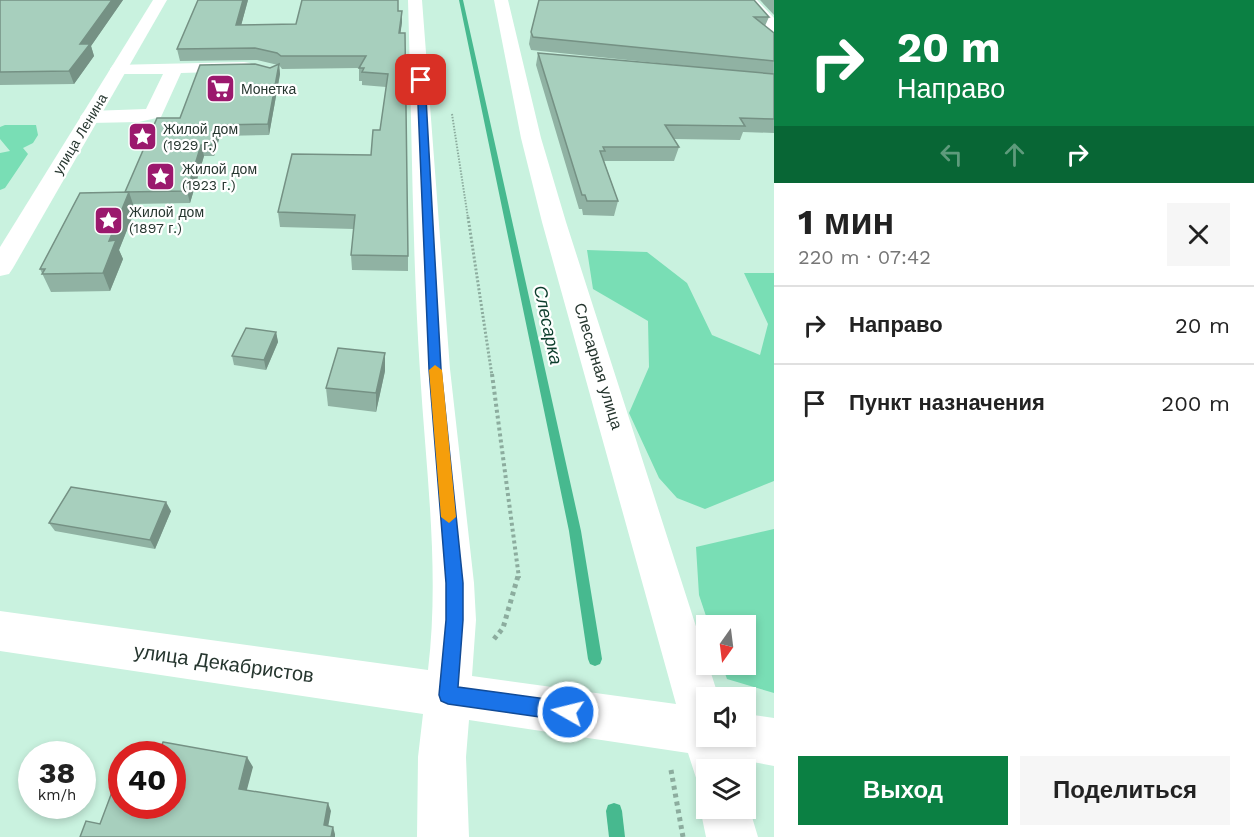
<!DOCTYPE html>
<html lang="ru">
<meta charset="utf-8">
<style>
:root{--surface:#fff;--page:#f6f6f6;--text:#222;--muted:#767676;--line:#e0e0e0;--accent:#0b8043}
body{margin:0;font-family:"Work Sans",sans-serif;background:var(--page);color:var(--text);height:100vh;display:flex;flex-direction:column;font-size:22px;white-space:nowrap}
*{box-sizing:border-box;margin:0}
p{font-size:20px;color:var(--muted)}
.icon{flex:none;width:33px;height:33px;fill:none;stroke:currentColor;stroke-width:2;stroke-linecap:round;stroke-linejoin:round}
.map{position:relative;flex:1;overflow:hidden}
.details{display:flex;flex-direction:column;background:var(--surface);width:480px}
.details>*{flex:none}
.top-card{background:#0b8043;color:#fff;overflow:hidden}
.needle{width:39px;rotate:194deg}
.controls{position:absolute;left:696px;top:615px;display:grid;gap:12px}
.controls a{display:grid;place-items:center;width:60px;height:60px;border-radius:0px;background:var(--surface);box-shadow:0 3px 9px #0003;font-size:30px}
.speed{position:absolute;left:18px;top:741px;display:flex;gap:12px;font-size:30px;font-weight:700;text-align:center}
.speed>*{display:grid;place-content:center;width:78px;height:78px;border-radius:50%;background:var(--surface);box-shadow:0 3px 9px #0003;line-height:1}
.speed small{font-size:15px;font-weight:400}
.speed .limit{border:9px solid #d22;background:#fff;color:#111}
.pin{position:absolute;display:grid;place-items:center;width:51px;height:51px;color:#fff;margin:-26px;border-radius:12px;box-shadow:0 3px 9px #0006}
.me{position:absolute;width:66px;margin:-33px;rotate:278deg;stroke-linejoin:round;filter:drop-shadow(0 0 4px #0008)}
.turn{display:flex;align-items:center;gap:21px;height:126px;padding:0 24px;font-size:27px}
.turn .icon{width:78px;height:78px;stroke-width:2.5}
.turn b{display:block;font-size:42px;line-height:51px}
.lanes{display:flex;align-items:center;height:57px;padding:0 24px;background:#0003;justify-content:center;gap:30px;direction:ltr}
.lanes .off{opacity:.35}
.round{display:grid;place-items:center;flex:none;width:63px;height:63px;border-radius:0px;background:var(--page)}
.headline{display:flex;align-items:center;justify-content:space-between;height:102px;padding:0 24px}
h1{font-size:36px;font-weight:700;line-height:45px}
.action{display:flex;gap:12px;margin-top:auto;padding:12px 24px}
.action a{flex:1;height:69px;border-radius:0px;background:var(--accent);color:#fff;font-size:24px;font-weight:700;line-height:69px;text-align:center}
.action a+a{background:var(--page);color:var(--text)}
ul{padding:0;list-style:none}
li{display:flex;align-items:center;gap:18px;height:78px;padding:0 24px;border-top:2px solid var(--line)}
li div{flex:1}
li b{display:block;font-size:22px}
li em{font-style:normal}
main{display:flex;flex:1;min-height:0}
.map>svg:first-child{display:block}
</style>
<main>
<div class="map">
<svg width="774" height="837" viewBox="0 0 774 837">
<rect width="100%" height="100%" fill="#c9f2df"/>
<!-- green -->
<g fill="#79deb5">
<path d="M5,125H36L38,135L33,143L23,148L28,154L5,188L0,190V153L10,151L0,139V127Z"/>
<path d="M587,250L647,252L687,283L712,335L760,355L768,324L744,273H774V481L705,509L677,498L659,478L629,413L649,367L648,321L593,289Z"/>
<path d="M774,529V693L727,679L722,665L746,664V626L709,625L699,595L696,547Z"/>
</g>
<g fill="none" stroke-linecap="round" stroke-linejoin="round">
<!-- stream -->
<g fill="#47b98f" fill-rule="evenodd">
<path d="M459,0H463L581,531L602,659L600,664L595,666L590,664L588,659L569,531Z"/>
<path d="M614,803L620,805L622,811L625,837H609L606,811L608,805Z"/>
</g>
<!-- path-far3 -->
<path stroke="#8cac9e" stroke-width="2" stroke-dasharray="1.5 1.5" stroke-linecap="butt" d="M452,114L468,218"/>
<!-- path-far2 -->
<path stroke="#8cac9e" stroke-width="3" stroke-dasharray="2 2" stroke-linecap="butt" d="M468,217L492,376"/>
<!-- path-far1 -->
<path stroke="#8cac9e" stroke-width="4" stroke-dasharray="3 3" stroke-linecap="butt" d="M492,374L519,578"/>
<!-- path -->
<g stroke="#8cac9e" stroke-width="5" stroke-dasharray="4 4" stroke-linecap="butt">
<path d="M494,639L503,628L518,576"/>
<path d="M671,770L683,837"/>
</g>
<!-- minor -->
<g fill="#fff" fill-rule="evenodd">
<path d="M408,0H422L450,369L474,583L476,620L472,676L676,704L542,222L521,138L494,0H508L541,138L566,222L719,698H706V736H746V714L774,718V766L737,759L740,770H706V790L699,787L688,753L469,720L466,757L469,837H417L418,757L423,714L0,651V611L428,670C440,571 426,471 420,372C412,248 412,124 408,0Z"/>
<path d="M742,0H757L774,18V32L768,30Z"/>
<path d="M244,62L250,63L253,67L250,71L181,73L161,117L139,122L90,123L83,121L80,117L83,113L90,111L146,109L163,74H119L113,73L110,69L113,65Z"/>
<path d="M706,792V808H746V797L758,837H706L700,808Z"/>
</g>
<!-- major -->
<path fill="#fff" fill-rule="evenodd" d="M153,0H167L13,268L9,274L0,276V247Z"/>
</g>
<!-- wall -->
<g fill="#90b2a3">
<path d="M0,0H123L91,46L94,56L74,84L0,85Z"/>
<path d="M248,0L241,25L296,24L398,11L402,22L400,33L408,256V271L352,270L351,255L354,229L280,227L278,212L371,155L380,130L386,87L362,85V81H359V68L282,69L279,65L280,74L269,135L220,136L214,156H204L190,203L133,204L135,210L119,250L123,259L110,291L51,292L40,269L125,193L270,68L278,65L257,60L180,61L177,49Z"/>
<path d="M539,0L769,17L765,26L774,33V133L743,132L740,140L674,139L679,147L674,161H604L618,201L614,216L583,215L582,209H579L536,65L538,53L705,68L531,50L529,44L531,32Z"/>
<path d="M760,0H774V15Z"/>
<path d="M276,332L278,342L266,370L234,365L232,356Z"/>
<path d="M385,371L376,412L328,406L326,388Z"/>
<path d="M171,511L155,549L55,531L49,523Z"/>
</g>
<!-- shaded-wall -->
<g fill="#759184">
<path d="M112,0H123L91,46L94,56L74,84L69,71L80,44Z"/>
<path d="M243,0H248L238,37L236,25Z"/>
<path d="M402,11V22L399,45V33Z"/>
<path d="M279,64L280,74L269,135L268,124Z"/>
<path d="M218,125L220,136L214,156L212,145Z"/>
<path d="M201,145L204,156L190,203L187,191Z"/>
<path d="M129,192L135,210L119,250L123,259L110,291L103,273L109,241Z"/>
<path d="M276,332L278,342L266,370L264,360Z"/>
<path d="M385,353V371L376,412V393Z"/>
<path d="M166,502L171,511L155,549L150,540Z"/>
<path d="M247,757L253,767L245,797L239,789Z"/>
<path d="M328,803L331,811L327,833L324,825Z"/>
<path d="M333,827L335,834V837H331Z"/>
</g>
<!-- building -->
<g fill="#a7cfbd" stroke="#759184" stroke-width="1.5">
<path d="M0,0H112L80,44H90L69,71L0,72Z"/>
<path d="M198,0H243L236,25L296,24L302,0H398V11H402L399,33H405L408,256L351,255L355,215L278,212L292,154L371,155L373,130H380L388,74L362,72L364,68H359L366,56H281L277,53L255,48L177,49Z"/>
<path d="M539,0H754L769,17H754L774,33V61L533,37L531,32Z"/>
<path d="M538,53L774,74V119L740,118L745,126L665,125L679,147H603L605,151H600L618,201H587L585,195H582Z"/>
<path d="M255,64L270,68L279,64L268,124L218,125L212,145H201L187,191L125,192L157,118H180L200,65Z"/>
<path d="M129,192L109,241L116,240L103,273L42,274L45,269H40L80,193Z"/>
<path d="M246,328L276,332L264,360L232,356Z"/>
<path d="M338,348L385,353L376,393L326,388Z"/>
<path d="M71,487L166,502L150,540L49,523Z"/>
<path d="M163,742L247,757L239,789L328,803L324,825L333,827L331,837H80L86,821L100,824L112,792L122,794V806H172V754H159Z"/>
</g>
<!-- route -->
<path fill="#1a73e8" stroke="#114b97" stroke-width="1.5" d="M421,77L425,80L441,369L463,583V620L458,687L568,702L574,705L577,712L574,719L568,721L448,704L441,701L439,695L446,620V583L429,369L417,80Z"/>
<!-- slow -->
<path fill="#f59e0b" d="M435,365L442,370L456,517L449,523L441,517L429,370Z"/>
<!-- icons -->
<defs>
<symbol id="supermarket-square" viewBox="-11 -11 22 22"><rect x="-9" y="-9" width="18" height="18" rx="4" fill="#9b196d" stroke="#fff"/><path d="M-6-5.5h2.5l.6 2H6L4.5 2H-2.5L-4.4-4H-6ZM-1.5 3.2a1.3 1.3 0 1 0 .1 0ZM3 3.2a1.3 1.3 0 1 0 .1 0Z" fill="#fff"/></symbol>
<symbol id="sight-square" viewBox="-11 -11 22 22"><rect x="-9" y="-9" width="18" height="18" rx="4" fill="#9b196d" stroke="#fff"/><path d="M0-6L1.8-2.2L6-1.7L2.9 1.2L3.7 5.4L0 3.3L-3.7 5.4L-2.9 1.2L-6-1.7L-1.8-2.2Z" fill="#fff"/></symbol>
</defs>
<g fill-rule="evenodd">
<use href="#supermarket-square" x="204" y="72" width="33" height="33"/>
<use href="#sight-square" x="126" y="120" width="33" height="33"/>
<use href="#sight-square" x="144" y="160" width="33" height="33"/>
<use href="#sight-square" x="92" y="204" width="33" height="33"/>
</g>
<g text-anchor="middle" stroke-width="4.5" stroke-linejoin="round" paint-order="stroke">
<!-- far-poi labels -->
<g font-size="14" fill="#26362f" stroke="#fff" text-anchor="start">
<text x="241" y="94">Монетка</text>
<text x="163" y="134">Жилой дом<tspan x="163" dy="16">(1929 г.)</tspan></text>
<text x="182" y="174">Жилой дом<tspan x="182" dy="16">(1923 г.)</tspan></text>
<text x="129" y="217">Жилой дом<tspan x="129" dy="16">(1897 г.)</tspan></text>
</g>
<!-- far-street labels -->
<g font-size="14" fill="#26362f" stroke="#fff">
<text transform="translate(80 134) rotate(-59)" y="5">улица Ленина</text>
</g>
<!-- street labels -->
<g font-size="16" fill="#26362f" stroke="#fff">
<text transform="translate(599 366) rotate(73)" y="6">Слесарная улица</text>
</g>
<!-- water labels -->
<g font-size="18" font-style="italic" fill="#0c3d2c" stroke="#fff">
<text transform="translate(548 325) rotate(78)" y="6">Слесарка</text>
</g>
<!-- near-street labels -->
<g font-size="20" fill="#26362f" stroke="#fff">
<text transform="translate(224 663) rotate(8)" y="7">улица Декабристов</text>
</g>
</g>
</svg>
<div class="controls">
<a><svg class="needle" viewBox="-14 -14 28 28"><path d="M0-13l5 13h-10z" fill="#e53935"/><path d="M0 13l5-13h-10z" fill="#767676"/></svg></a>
<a><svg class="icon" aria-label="sound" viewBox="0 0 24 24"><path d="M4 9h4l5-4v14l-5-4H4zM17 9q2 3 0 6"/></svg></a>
<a><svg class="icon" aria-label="layers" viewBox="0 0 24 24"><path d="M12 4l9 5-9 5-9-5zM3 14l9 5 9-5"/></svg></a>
</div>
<div class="speed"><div>38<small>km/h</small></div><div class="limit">40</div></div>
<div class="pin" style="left:421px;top:80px;background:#d93025"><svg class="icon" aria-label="arrive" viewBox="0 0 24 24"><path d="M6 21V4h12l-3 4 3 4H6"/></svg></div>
<svg class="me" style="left:568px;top:712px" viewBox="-20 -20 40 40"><circle r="17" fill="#1a73e8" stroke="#fff" stroke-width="3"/><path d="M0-11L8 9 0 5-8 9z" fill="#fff"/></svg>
</div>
<section class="details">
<div class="top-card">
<div class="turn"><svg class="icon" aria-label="right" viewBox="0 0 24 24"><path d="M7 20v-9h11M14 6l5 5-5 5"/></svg><div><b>20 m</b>Направо</div></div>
<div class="lanes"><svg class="icon off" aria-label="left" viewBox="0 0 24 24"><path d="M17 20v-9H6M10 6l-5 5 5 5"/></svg><svg class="icon off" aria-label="ahead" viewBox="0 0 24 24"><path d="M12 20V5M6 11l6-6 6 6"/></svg><svg class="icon" aria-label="right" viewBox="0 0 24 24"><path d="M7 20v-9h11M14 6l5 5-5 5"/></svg></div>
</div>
<div class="headline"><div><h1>1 мин</h1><p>220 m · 07:42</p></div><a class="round"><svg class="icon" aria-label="close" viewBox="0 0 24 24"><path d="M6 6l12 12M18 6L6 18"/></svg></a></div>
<ul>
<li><svg class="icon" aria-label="right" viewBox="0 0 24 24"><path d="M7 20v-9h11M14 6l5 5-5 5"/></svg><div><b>Направо</b></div><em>20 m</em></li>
<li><svg class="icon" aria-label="arrive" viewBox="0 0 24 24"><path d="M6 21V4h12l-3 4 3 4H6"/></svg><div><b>Пункт назначения</b></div><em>200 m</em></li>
</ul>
<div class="action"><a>Выход</a><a>Поделиться</a></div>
</section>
</main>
